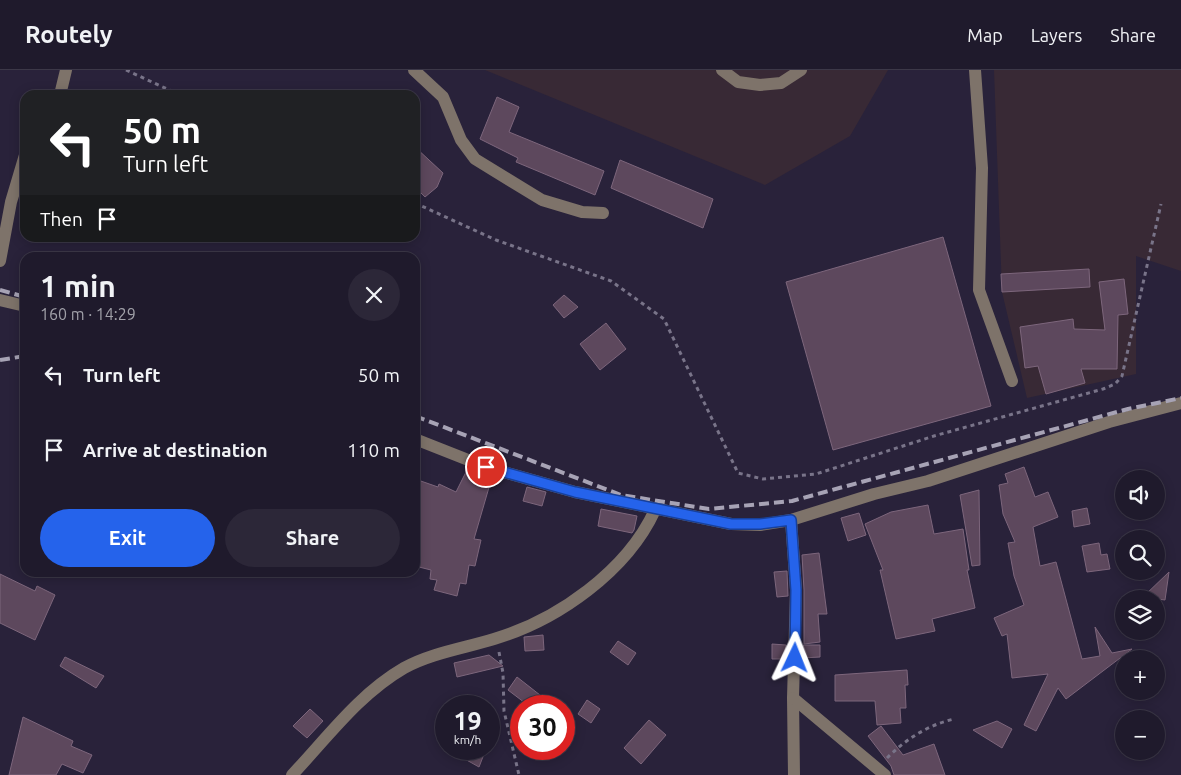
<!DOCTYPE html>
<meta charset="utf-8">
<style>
:root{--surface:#1f1a2c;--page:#2c2738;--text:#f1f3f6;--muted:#a1a1a9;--line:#3c3848;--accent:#2563eb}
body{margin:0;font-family:Ubuntu,sans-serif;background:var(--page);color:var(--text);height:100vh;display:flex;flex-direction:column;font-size:19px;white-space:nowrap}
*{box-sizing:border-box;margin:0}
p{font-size:16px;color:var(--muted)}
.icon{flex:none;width:28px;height:28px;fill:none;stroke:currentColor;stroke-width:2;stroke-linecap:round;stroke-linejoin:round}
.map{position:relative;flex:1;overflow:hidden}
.drawer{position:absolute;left:20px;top:182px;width:400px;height:325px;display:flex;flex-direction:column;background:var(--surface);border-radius:15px;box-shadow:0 2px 12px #0003,0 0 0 1px var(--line)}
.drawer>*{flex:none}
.hud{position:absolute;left:20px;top:20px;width:400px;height:152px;border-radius:15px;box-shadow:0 2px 12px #0003,0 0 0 1px var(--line);background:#202124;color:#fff;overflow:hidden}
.controls{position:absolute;left:1115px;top:400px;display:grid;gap:10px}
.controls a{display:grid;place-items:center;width:50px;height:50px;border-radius:50%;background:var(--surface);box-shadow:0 2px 12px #0003,0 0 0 1px var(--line);font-size:25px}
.speed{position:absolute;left:435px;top:625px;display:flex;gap:10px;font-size:25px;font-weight:700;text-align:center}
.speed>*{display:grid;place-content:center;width:65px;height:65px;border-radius:50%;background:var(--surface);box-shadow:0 2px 12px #0003,0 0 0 1px var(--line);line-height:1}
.speed small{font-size:12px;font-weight:400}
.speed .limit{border:8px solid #d22;background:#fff;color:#111}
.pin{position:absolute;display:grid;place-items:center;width:42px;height:42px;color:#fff;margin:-21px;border:2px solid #fff;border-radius:50%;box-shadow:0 1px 5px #0007}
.me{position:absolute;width:55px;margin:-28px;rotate:2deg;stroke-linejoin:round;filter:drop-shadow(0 0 4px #0008)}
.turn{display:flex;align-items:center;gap:18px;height:105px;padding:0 20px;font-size:22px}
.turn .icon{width:65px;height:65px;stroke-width:2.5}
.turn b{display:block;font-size:35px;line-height:42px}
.then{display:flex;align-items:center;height:48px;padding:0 20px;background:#0003;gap:10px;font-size:19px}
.round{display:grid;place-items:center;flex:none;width:52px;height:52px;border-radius:26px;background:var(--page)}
.head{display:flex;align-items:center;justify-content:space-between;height:85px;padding:0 20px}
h1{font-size:30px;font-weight:700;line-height:38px}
.button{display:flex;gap:10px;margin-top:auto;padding:10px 20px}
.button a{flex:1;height:58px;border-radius:30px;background:var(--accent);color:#fff;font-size:20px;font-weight:700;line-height:58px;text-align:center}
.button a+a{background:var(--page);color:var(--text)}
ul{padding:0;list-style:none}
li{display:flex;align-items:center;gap:15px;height:75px;padding:0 20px}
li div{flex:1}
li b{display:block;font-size:19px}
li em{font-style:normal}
header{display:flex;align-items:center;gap:30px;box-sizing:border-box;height:70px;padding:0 25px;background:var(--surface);border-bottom:1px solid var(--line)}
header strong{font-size:24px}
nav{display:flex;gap:28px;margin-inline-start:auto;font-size:18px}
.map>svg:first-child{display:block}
</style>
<header>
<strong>Routely</strong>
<nav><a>Map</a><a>Layers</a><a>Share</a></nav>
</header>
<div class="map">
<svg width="1181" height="705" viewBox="0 0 1181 705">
<rect width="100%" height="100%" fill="#29223a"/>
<!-- industrial -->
<g fill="#382935">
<path d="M485,0H888L850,66L765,115Z"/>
<path d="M994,0H1181V201L1136,186V304L1027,328L1002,222Z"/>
</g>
<!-- building -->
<g fill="#5d485d" stroke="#7d667c">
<path d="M497,27L519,37L509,62L604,101L595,125L516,92L518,88L480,69Z"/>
<path d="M415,77L443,103L437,117L425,127L415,117Z"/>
<path d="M620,90L713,129L703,158L611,118Z"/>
<path d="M943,167L991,336L833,380L786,212Z"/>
<path d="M1089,199L1090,217L1002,222L1001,204Z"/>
<path d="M1124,209L1128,244L1118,245L1117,299H1081L1085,313L1046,324L1038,296L1025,298L1020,257L1073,249L1074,259L1105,260L1099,212Z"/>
<path d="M564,225L578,237L564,248L553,235Z"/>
<path d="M606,253L626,279L600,300L580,274Z"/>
<path d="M1024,397L1035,427L1048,422L1058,447L1033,457L1040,496L1056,492L1082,589L1100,586L1095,557L1112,583L1132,579L1066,629L1058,618L1036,661L1024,655L1048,604L1012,608L1007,564L1002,566L994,548L1024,535L1014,506L1008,473L1015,472L1003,444L999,415L1008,413L1005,404Z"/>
<path d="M468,398L492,407L474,469L481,470L475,496L469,495L466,514L460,513L457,526L434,520L437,510L430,509L431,500L415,496V409L438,417L439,414L456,422Z"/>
<path d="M527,417L546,422L542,436L523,431Z"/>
<path d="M979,420L980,495L972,496L960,425Z"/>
<path d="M928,435L934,464L963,459L969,500H967L975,538L932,549L935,561L896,569L880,500H883L865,454L891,442Z"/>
<path d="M1087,438L1090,454L1074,457L1072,441Z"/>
<path d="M601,439L637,446L634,460L632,463L598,456Z"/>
<path d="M859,443L866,465L848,471L841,448Z"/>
<path d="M1099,473L1101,485L1107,484L1110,499L1087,502L1082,476Z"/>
<path d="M819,483L827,544H818L820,572L804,574V520L802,485Z"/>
<path d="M787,501L788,526L777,527L774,502Z"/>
<path d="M1169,502L1165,530L1143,527Z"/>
<path d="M0,504L35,521L37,516L55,525L35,570L0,553Z"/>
<path d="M543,565L544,580L525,581L524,567Z"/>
<path d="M618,571L636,583L628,595L610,582Z"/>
<path d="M772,574L786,575V589H772Z"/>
<path d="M803,575H820V587L802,588Z"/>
<path d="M489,585L503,596L457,607L454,593Z"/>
<path d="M65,587L104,606L96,618L60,596Z"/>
<path d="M907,600L908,615H905L906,638H900L901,653L877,655L875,631H835V605Z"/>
<path d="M517,607L554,636H529L508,620Z"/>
<path d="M587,630L600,639L591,653L578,644Z"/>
<path d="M310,639L323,651L307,668L293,656Z"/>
<path d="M23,647L73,671L71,676L92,685L83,703L62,694L56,705H9Z"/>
<path d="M649,650L666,665L641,694L624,678Z"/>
<path d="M997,651L1012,659L1002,678L973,660Z"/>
<path d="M881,656L903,685L934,674L945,705H894L891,696L868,666Z"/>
<path d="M447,679H486L479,697Z"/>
</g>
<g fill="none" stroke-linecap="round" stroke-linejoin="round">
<!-- path -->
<g stroke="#797489" stroke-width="3" stroke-dasharray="4 4" stroke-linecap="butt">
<path d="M126,0L180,25"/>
<path d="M415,133L496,170L611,211L664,249L738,403L763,409L816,404L934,366L1103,319L1115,314L1122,306L1161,134"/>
<path d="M499,582L503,603L504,641L519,705"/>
<path d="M887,688C906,669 928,655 954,649"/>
</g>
<!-- minor -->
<g stroke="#7e736a" stroke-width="12">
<path d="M414,0L443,27L461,70L475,89L542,130L582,142L603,143"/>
<path d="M722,0L738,12L760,15L781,13L801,0"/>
<path d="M975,0L982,98L979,220L1012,311"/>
<path d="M60,25L66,0"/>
<path d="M0,191L11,132L25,85"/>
<path d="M0,230L25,236"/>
<path d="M415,369L486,397L575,422L731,454L760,455L791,450L874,424L928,411L1109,352L1181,333"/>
<path d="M791,450L796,520L793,628L794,705"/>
<path d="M793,628L885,705"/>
<path d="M292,705C327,668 359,624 404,598C431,583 465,578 494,569C558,550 627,501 655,440"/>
</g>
<!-- rail -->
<g stroke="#a7a3b5" stroke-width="4" stroke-dasharray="10 5" stroke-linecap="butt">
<path d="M0,220L25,227"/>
<path d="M0,290L25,286"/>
<path d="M415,346L621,425L709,439L792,431L1128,339L1181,328"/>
</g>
</g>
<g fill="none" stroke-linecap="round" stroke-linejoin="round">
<defs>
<path id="route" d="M486,397L575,422L731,454H760L791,450L796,520L795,588"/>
</defs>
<!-- route casing -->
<use href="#route" stroke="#184099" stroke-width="12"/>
<!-- route -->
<use href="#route" stroke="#2563eb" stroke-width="9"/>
</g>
</svg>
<div class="controls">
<a><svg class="icon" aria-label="sound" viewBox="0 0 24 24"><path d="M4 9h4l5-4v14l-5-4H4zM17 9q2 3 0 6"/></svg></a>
<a><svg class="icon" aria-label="search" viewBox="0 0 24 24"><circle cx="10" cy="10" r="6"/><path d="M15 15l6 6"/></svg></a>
<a><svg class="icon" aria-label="layers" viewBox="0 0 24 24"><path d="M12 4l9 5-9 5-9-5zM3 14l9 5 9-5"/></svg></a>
<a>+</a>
<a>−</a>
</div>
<div class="speed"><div>19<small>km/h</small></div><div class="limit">30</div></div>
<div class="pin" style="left:486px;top:397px;background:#d93025"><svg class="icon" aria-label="arrive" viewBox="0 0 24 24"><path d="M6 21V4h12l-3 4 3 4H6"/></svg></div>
<svg class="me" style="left:795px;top:588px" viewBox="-20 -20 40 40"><path d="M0-17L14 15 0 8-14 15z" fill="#2563eb" stroke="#fff" stroke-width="4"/></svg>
<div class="hud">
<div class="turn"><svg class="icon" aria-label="left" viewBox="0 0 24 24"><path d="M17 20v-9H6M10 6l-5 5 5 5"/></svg><div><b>50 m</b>Turn left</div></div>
<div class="then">Then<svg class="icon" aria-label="arrive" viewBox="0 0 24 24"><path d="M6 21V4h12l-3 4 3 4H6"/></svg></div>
</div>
<section class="drawer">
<div class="head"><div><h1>1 min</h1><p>160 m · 14:29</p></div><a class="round"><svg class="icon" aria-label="close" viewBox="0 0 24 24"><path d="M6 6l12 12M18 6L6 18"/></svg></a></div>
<ul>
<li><svg class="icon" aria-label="left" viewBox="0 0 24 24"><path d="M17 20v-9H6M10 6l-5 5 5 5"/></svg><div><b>Turn left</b></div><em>50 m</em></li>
<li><svg class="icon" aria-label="arrive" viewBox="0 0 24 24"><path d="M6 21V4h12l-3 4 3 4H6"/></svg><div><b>Arrive at destination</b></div><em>110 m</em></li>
</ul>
<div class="button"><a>Exit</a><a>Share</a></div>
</section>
</div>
